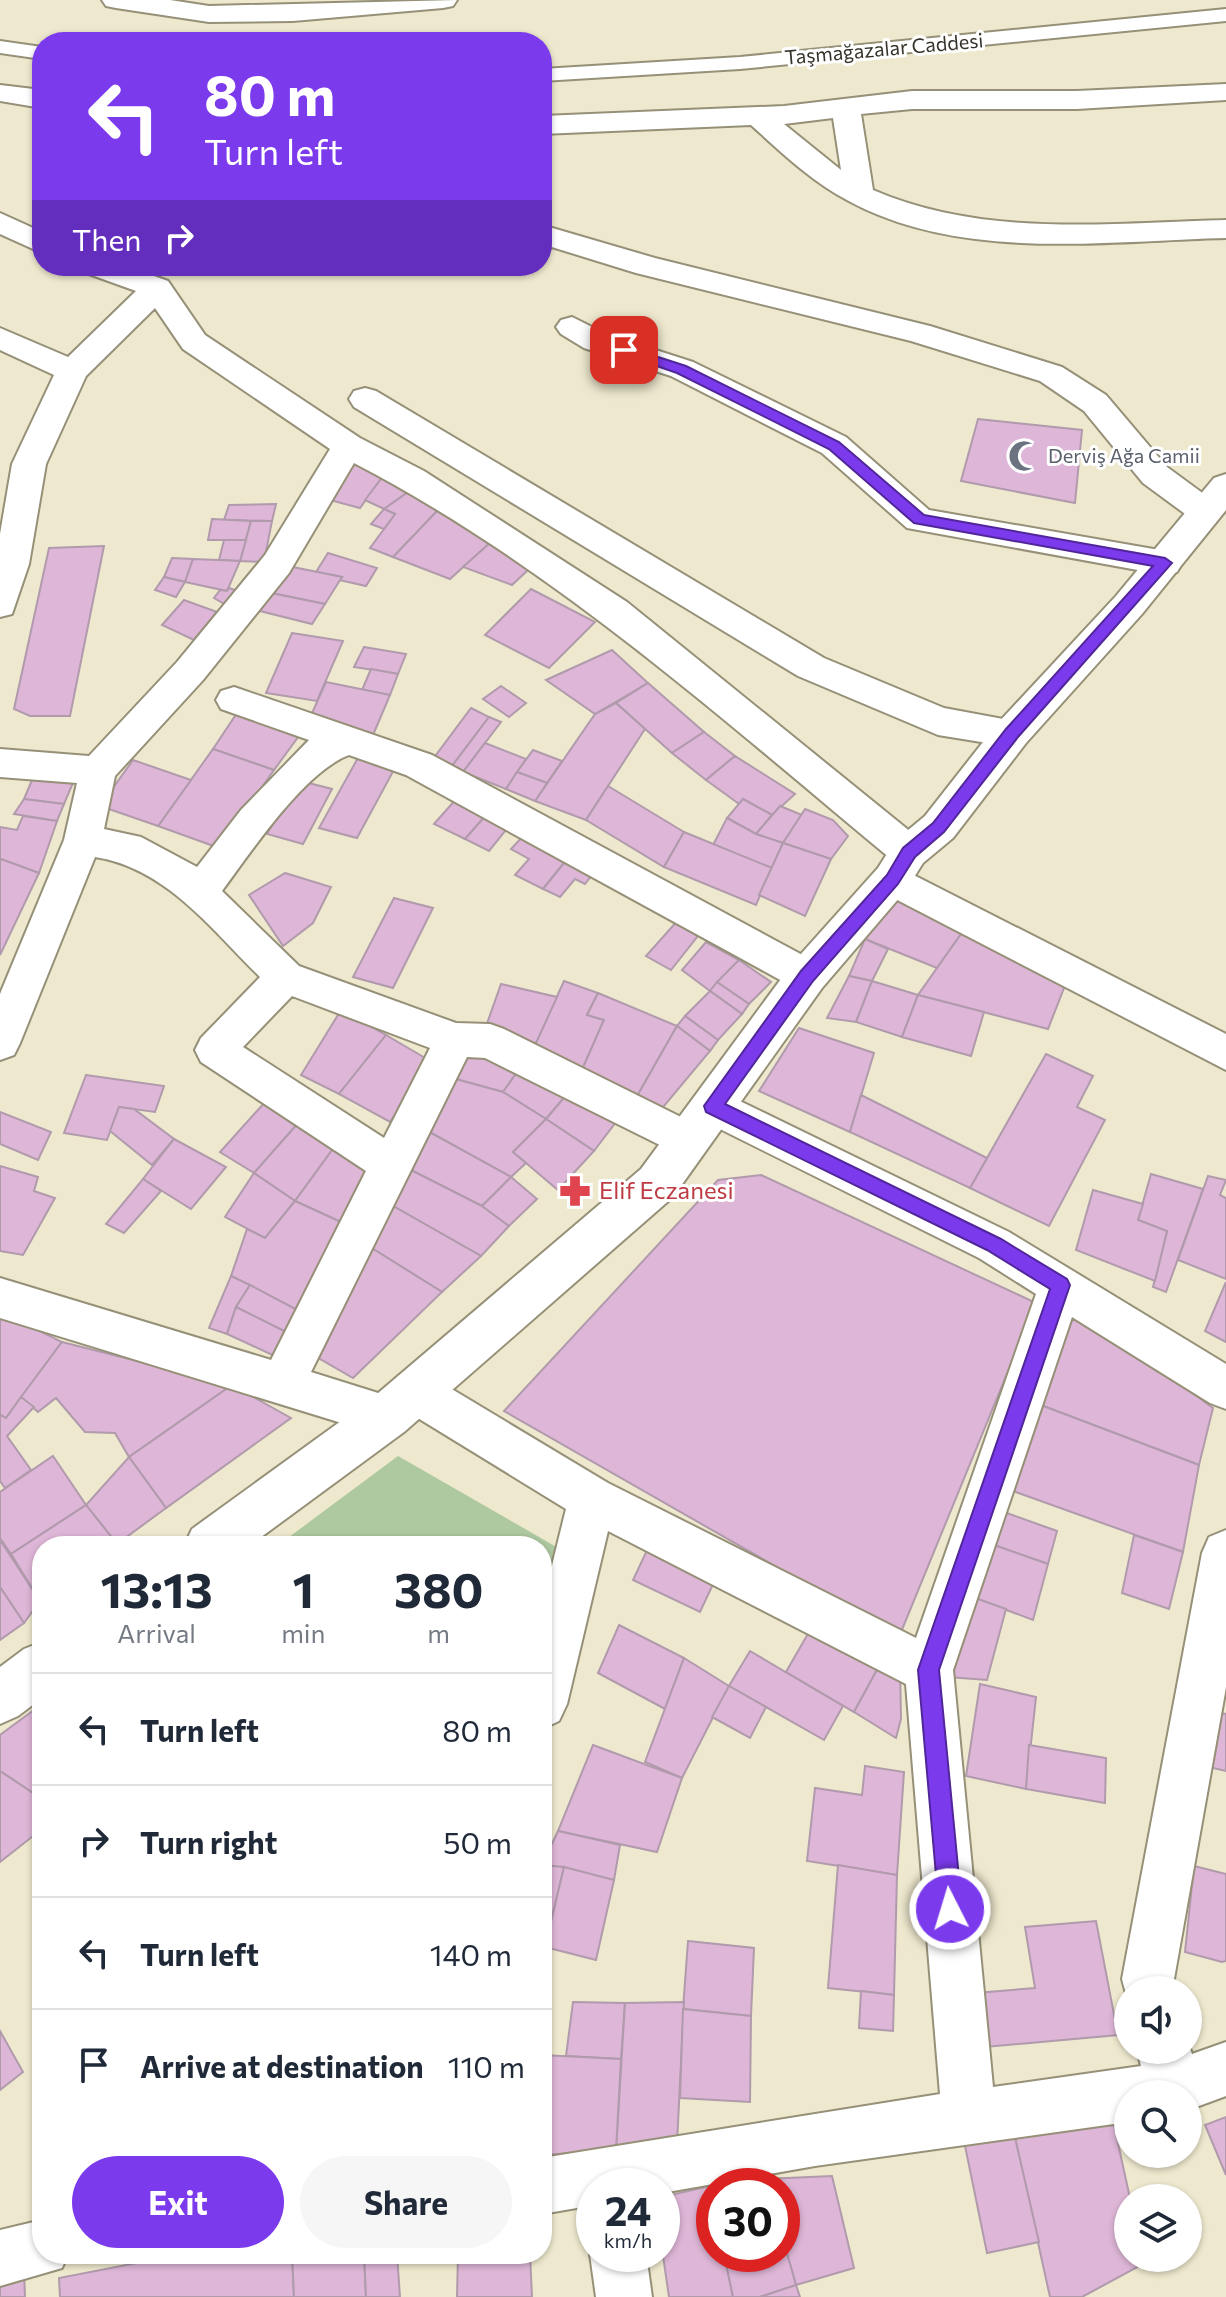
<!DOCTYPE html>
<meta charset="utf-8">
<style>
:root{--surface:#fff;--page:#f6f6f7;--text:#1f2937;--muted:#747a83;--line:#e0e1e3;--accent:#7c3aed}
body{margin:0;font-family:Commissioner,sans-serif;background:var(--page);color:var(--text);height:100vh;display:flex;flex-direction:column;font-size:30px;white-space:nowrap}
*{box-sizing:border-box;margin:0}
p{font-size:26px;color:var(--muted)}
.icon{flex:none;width:44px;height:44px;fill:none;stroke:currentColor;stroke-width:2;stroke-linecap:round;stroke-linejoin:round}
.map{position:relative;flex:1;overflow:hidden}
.panel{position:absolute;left:32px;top:1536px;width:520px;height:728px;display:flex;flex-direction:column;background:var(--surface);border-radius:32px;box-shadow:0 2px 6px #0004}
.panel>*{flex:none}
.hud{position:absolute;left:32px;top:32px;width:520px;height:244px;border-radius:32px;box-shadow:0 2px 6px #0004;background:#7c3aed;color:#fff;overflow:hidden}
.buttons{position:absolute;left:1114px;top:1976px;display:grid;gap:16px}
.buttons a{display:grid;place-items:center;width:88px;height:88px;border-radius:50%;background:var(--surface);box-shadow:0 2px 6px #0004;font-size:40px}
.speed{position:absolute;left:576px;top:2168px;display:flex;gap:16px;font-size:40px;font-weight:700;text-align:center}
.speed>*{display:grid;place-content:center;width:104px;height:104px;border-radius:50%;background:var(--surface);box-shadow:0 2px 6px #0004;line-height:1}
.speed small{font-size:20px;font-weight:400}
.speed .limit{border:12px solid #d22;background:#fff;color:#111}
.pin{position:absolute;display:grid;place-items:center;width:68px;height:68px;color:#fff;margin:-34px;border-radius:16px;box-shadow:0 4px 12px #0006}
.me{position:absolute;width:88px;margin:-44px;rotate:355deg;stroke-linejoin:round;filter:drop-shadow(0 0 6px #0008)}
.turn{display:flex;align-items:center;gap:28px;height:168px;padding:0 40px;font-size:36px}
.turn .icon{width:104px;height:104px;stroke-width:2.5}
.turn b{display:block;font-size:56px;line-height:68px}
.then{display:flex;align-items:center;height:76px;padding:0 40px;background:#0003;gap:16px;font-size:30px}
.eta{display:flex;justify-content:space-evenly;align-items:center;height:136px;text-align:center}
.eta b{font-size:48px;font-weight:700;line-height:56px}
.button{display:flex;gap:16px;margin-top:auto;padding:16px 40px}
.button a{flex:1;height:92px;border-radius:48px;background:var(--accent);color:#fff;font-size:32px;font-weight:700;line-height:92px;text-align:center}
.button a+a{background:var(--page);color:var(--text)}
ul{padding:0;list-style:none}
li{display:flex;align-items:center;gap:24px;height:112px;padding:0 40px;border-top:2px solid var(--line)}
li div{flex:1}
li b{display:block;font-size:30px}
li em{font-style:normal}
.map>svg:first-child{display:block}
</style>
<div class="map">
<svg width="1226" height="2297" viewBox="0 0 1226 2297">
<rect width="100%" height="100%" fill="#eee9ce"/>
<!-- green -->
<path fill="#aec8a0" d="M398,1456L560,1549L542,1585V1546H277Z"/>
<!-- building -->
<g fill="#deb6d7" stroke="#b09aac" stroke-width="2">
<path d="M978,419L1082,430L1075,503L961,481Z"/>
<path d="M355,456L384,475L360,508L326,499Z"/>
<path d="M384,475L411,490L384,509L365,500Z"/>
<path d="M411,490L439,509L393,557L370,548L395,514L384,509Z"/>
<path d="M276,504L272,521L224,520L229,505Z"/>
<path d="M384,509L395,514L384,529L371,524Z"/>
<path d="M439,509L491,542L450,579L393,557Z"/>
<path d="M212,519L251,521L246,540H208Z"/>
<path d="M251,521H272L264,562L240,561Z"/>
<path d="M224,540H246L240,561L219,560Z"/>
<path d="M491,542L529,569L512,585L463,567Z"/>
<path d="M104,546L70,716H30L14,709L49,548Z"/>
<path d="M328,553L377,568L366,586L339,580L342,577L316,572Z"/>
<path d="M172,558L193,559L185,582L164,577Z"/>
<path d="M193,559L219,560L240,561L227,591L185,582Z"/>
<path d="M288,566L342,577L325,604L271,593Z"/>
<path d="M164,577L185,582L176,597L155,590Z"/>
<path d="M229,588L244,593L233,609L214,598L220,590L227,591Z"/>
<path d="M531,589L595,622L549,668L485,635Z"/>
<path d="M271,593L325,604L312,624L260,611Z"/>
<path d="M184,600L217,612L194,640L162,625Z"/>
<path d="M292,633L343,641L317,701L266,693Z"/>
<path d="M364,647L406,654L398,674L354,667Z"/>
<path d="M612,650L648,683L595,714L546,680Z"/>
<path d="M371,669L398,674L390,695L362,690Z"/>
<path d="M326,682L390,695L373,735L308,722Z"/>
<path d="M648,683L704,732L672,753L616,703Z"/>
<path d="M501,686L526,703L509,717L483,699Z"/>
<path d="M616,703L645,729L586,820L535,801L595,714Z"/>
<path d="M241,707L304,729L274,770L213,749Z"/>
<path d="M471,708L489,717L449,770L430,763Z"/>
<path d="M489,717L501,722L463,772L449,770Z"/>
<path d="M704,732L735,756L706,780L672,753Z"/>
<path d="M485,743L526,759L506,789L463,772Z"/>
<path d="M213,749L274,770L219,848L158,826Z"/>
<path d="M533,750L562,761L547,783L517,772Z"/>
<path d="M359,756L396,766L357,838L319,828Z"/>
<path d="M735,756L795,794L772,815L743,799L739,804L706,780Z"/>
<path d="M133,760L191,780L158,826L100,806Z"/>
<path d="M517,772L547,783L535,801L506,789Z"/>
<path d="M35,773L75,778L64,804L24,799Z"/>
<path d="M297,780L332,789L303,844L267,834Z"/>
<path d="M608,786L684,832L664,867L586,820Z"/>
<path d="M457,798L487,814L465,839L434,824Z"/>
<path d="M24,799L64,804L57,821L14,814Z"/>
<path d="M743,799L772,815L756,834L727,818Z"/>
<path d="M780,806L802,815L783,843L756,834Z"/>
<path d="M805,809L833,820L848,836L831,859L783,843Z"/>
<path d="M487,814L510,825L489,851L465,839Z"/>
<path d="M23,816L57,821L39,873L0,859V827L17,830Z"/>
<path d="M727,818L756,834L783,843L772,868L712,847Z"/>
<path d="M684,832L772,868L756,905L664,867Z"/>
<path d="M524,835L568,858L543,889L515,875L529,859L511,849Z"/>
<path d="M783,843L831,859L805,916L759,895Z"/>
<path d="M568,858L595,871L585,884L575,879L560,897L543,889Z"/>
<path d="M1,859L39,873L0,955V862Z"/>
<path d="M285,873L331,887L313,923L283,946L249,895Z"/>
<path d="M900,896L966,927L937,968L865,939Z"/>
<path d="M394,898L433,908L393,988L353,977Z"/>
<path d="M679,919L701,932L671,970L646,956Z"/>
<path d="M966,927L1066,983L1048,1029L918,995Z"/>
<path d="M865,939L888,949L872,981L849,976Z"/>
<path d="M706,942L739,960L710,991L682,970Z"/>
<path d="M739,960L771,982L749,1004L717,982Z"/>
<path d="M849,976L872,981L856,1022L827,1018Z"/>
<path d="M564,981L598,993L587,1015L604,1020L581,1072L531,1053Z"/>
<path d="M872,981L918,995L902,1037L856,1022Z"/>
<path d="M717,982L749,1004L742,1014L710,991Z"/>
<path d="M501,984L557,997L536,1043L484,1032Z"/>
<path d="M710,991L742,1014L718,1040L685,1016Z"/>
<path d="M598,993L677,1026L636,1098L581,1072L604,1020L587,1015Z"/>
<path d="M918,995L984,1012L971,1056L902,1037Z"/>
<path d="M341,1010L386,1035L339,1094L301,1075Z"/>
<path d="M685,1016L718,1040L710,1051L677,1026Z"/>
<path d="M677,1026L710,1051L659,1112L636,1098Z"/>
<path d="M799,1028L874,1053L850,1132L759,1091Z"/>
<path d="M386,1035L432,1062L390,1122L339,1094Z"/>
<path d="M470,1047L520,1068L503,1092L452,1078Z"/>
<path d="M1046,1054L1093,1076L1077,1107L1105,1120L1049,1226L970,1188Z"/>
<path d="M520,1068L568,1093L546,1119L503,1092Z"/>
<path d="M86,1075L164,1086L155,1112L119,1107L107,1140L64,1133Z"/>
<path d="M452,1078L503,1092L546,1119L513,1152L526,1163L511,1177L424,1129Z"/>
<path d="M568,1093L619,1118L594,1151L546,1119Z"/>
<path d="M861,1095L987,1158L970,1188L850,1132Z"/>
<path d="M266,1101L300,1121L254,1173L220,1152Z"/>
<path d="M119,1107L134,1109L174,1139L152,1165L110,1131Z"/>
<path d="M0,1112L51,1132L38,1160L0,1144Z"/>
<path d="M546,1119L594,1151L558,1190L513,1152Z"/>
<path d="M300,1121L335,1146L295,1201L254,1173Z"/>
<path d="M424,1129L511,1177L482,1206L403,1166Z"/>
<path d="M174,1139L226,1167L191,1209L143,1179Z"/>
<path d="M335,1146L374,1171L343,1223L295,1201Z"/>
<path d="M0,1166L38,1177L34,1191L55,1198L23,1255L0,1251Z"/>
<path d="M403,1166L482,1206L509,1226L481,1256L386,1202Z"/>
<path d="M254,1173L295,1201L265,1238L225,1217Z"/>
<path d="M1151,1174L1203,1189L1166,1292L1153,1287L1167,1231L1138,1220Z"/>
<path d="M761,1175L1036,1303L899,1637L504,1411L718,1180Z"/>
<path d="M1208,1176L1226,1180L1220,1195L1226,1198V1279L1178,1260Z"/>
<path d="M511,1177L537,1199L509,1226L482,1206Z"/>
<path d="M143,1179L161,1191L124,1233L106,1224Z"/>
<path d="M1093,1190L1143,1204L1138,1220L1167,1231L1155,1281L1076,1250Z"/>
<path d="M295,1201L343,1223L301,1312L231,1276L247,1229L265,1238Z"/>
<path d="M386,1202L481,1256L442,1292L367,1245Z"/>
<path d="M367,1245L442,1292L353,1378L315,1356Z"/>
<path d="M231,1276L250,1285L236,1307L227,1334L209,1328Z"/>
<path d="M1226,1282V1342L1205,1331Z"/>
<path d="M250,1285L301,1312L292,1335L236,1307Z"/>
<path d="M1071,1304L1213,1408L1199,1465L1038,1404Z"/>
<path d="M236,1307L292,1335L279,1358L227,1334Z"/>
<path d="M0,1311L62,1342L6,1418L0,1415Z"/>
<path d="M62,1342L232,1385L129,1457L115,1433L85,1432L56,1398L38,1412L21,1397Z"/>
<path d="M232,1385L291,1418L166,1508L129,1457Z"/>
<path d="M21,1397L34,1407L7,1436L31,1470L5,1488L0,1481V1415L6,1418Z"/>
<path d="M1038,1404L1199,1465L1183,1552L1010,1490Z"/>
<path d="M53,1456L86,1505L11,1554L0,1538V1492Z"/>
<path d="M129,1457L166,1508L117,1544L86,1505Z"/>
<path d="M86,1505L117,1544L42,1546L40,1601L11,1554Z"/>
<path d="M1004,1512L1057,1531L1048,1564L994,1545Z"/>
<path d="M1134,1535L1183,1552L1169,1609L1122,1593Z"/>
<path d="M0,1540L40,1601L24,1623L0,1587Z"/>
<path d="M994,1545L1048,1564L1033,1620L975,1598Z"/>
<path d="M649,1546L716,1578L700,1612L633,1580Z"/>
<path d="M0,1587L24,1623L0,1640Z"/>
<path d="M975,1598L1006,1609L987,1680L948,1677Z"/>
<path d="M817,1618L884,1657L854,1712L786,1672Z"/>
<path d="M619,1625L684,1658L665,1709L598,1673Z"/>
<path d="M750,1651L843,1706L824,1740L729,1686Z"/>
<path d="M884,1657L900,1666L901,1719L896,1738L854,1712Z"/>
<path d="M684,1658L729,1686L682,1778L645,1762Z"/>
<path d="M980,1684L1036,1697L1026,1789L966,1776Z"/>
<path d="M729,1686L766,1707L750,1738L712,1717Z"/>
<path d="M42,1704V1799L0,1771V1735Z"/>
<path d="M1217,1712L1226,1714V1771L1209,1767Z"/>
<path d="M593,1745L682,1778L657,1852L558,1831Z"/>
<path d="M1029,1745L1106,1758L1105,1803L1026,1789Z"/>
<path d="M865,1766L904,1772L897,1875L807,1861L815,1788L862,1795Z"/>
<path d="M0,1771L42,1799V1829L0,1862Z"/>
<path d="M558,1831L620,1845L614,1880L542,1865Z"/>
<path d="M542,1865L564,1867L545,1947H542Z"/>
<path d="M838,1865L897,1875L894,1995L828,1988Z"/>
<path d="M1194,1866L1226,1874V1961L1222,1962L1185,1952Z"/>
<path d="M564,1867L614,1880L596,1960L545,1947Z"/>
<path d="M1096,1921L1118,2035L985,2047L976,1993L1035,1988L1025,1927Z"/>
<path d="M688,1941L754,1948L751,2016L683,2009Z"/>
<path d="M861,1991L894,1995L893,2031L859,2028Z"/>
<path d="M573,2002L625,2003L621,2059L566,2056Z"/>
<path d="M684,2002L677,2144L616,2150L625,2003Z"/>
<path d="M683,2009L751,2016L750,2102L680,2098Z"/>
<path d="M0,2031L23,2072L0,2090Z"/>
<path d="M542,2055L621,2059L616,2150L542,2155Z"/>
<path d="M1226,2117V2175L1205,2125Z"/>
<path d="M1114,2125L1130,2198L1128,2258H1142L1143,2264L1082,2297H1050L1013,2129Z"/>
<path d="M1013,2129L1039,2242L987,2253L964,2141Z"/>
<path d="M832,2176L854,2268L796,2285L782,2236V2186H767L765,2179Z"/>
<path d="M765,2179L767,2186H714V2204L710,2186Z"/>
<path d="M710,2186L714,2254H724L733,2297H669L662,2249V2197Z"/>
<path d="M782,2236L796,2285L760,2297H733L724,2254H782Z"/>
<path d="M183,2254H292L294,2297H60L59,2278Z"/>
<path d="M292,2254H364L366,2297H294Z"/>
<path d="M364,2254H397L400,2297H366Z"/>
<path d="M458,2254H530L532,2297H457Z"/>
<path d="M24,2271L25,2297H0V2278Z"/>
<path d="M796,2285L800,2297H760Z"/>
</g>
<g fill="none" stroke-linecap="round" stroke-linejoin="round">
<defs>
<g id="pedestrian">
<path d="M1226,9V21L740,69L542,81V69L740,57Z"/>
<path d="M0,41L42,47V59L0,53Z"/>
</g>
<g id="minor">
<path d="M102,0H170L209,6L457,0L453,6L443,8L293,21L209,22L116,8L106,6Z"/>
<path d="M1226,84V100L1077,109H912L861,114L873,190C984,238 1108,223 1226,220V238C1104,241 959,262 847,200C811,181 781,152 751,125L542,134V116L784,106L912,91H1077ZM833,118L841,170L784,124Z"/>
<path d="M0,85L42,90V108L0,101Z"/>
<path d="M0,213L42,232V253L0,234Z"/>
<path d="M542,225L655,258L930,326L1062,367L1106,395L1167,467L1216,503L1221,511L1216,519L1204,523L1192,519L1143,483L1084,411L1040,381L911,341L636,273L542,244Z"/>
<path d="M82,266H126L168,281L205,335L360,438L424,471L627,602L922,841L928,852L922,863L909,867L896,863C723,720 554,567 354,463L289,573L203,680L115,776L104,829L141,837L197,867L241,810L309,740L221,709L216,700L221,691L234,687L432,755L821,965L827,976L821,987L807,992L793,987L406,775L349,755C304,772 251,852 222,891L299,966L456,1023L490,1024L504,1029L701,1127L707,1140L701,1153L686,1158L485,1058L467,1057L311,1372L394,1398L391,1391L398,1376L414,1370L430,1376L608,1483L916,1638L1036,1294L979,1258L698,1118L692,1106L698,1094L713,1088L1009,1232L1226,1364V1409L1210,1403L1072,1317L953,1670L993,2087L1141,2066L1137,2050H1188V2043L1192,2054L1226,2042V2096L1188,2110V2094H1128V2122L815,2166L662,2193V2186H594V2205L542,2214V2158L940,2094L906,1684L608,1531L567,1704L559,1721L542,1729V1606L566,1509L408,1412L410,1416L403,1431L387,1437L0,1318V1278L271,1360L366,1171L201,1062L195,1050L201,1038L260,977C211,929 166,868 95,857L20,1043L14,1055L0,1060V994L64,840L77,783L0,777V749L89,756L177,662L265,555L330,449L183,349L155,308L86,376L46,464L29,564L12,614L0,617V534L12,464L54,375L0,350V328L68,357L136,291L86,273ZM292,996L430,1048L384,1138L243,1047Z"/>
<path d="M572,317L606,334L693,362L846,437L929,510L1165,551L1177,554L1182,563L1177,572L1165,575L907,528L822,453L671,376L584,348L561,334L556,327L561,320Z"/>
<path d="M365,388L376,391L824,658L944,708L1025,723L1030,733L1025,743L1012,747L938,735L798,676L354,407L349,399L354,391Z"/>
<path d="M892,864L1226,1034V1070L878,890L873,879L878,868Z"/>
<path d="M1226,1530V1687L1174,1979L1176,1990H1128V2001L1122,1979L1202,1553L1209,1537Z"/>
<path d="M42,2220V2254H68L62,2268L0,2286V2230Z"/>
<path d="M594,2244V2254H646L652,2297H596L590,2254Z"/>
</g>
<g id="secondary">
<path d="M1226,474V510L1142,614L1026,743L953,838L923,863L906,890L822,988L673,1197L404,1432L249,1546H184L192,1529L370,1400L641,1169L792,964L878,868L895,841L925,816L998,723L1116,596L1214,478Z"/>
<path d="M42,1642V1698L18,1716L0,1724V1667L24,1649Z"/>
</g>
</defs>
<!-- pedestrian casing -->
<use href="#pedestrian" stroke="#959077" stroke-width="4"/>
<!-- minor casing -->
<use href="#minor" stroke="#959077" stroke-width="4"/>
<!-- secondary casing -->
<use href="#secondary" stroke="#959077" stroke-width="4"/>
<!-- pedestrian -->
<use href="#pedestrian" fill="#fff" fill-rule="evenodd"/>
<!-- minor -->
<use href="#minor" fill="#fff" fill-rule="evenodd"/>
<!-- secondary -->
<use href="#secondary" fill="#fff" fill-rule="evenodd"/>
</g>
<!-- route -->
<path fill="#7c3aed" stroke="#51269a" stroke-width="2" d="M624,346L686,366L839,442L924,515L1165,558L1172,563L1018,737L944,832L915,857L898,884L813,981L725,1104L1001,1239L1067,1279L1070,1285L939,1670L962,1909L958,1917L950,1920L942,1917L939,1909L918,1670L1050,1289L987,1250L706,1112L704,1106L801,971L887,875L903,848L933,823L1006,729L1153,566L914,523L829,449L677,373L619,353L617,350Z"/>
<!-- icons -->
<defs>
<symbol id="mosque-bare" viewBox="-9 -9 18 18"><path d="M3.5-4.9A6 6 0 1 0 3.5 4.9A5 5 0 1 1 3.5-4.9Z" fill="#6b7280" stroke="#fff" stroke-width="2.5" paint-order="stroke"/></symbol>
<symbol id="pharmacy-bare" viewBox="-9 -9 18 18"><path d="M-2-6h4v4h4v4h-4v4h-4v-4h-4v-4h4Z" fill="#e0444e" stroke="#fff" stroke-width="2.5" paint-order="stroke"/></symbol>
</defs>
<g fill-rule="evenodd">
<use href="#mosque-bare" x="1002" y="434" width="44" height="44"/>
<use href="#pharmacy-bare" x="553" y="1169" width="44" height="44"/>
</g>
<g text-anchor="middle" stroke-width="6" stroke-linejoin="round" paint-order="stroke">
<!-- far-street labels -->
<g font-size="20" fill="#36342a" stroke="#fff">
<text transform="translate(884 49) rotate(-5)" y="7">Taşmağazalar Caddesi</text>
</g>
<!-- far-worship labels -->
<g font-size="20" fill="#5b616d" stroke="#fff" text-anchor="start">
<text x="1048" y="463">Derviş Ağa Camii</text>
</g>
<!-- health labels -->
<g font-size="24" fill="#be3a42" stroke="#fff" text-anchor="start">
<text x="599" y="1199">Elif Eczanesi</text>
</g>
</g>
</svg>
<div class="buttons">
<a><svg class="icon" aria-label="sound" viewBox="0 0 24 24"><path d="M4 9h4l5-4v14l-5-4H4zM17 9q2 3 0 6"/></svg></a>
<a><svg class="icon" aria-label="search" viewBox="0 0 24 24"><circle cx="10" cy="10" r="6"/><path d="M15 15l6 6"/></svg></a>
<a><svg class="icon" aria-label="layers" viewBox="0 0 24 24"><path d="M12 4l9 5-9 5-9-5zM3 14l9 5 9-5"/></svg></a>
</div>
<div class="speed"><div>24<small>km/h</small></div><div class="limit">30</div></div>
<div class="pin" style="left:624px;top:350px;background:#d93025"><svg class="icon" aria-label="arrive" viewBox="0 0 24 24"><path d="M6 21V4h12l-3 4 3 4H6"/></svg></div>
<svg class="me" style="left:950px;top:1909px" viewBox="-20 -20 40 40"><circle r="17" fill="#7c3aed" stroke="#fff" stroke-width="3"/><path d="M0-11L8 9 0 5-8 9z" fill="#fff"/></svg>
<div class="hud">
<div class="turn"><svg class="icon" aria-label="left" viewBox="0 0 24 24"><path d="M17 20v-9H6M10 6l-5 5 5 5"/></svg><div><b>80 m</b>Turn left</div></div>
<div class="then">Then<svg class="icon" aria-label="right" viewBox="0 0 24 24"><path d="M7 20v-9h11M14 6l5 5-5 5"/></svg></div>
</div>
<section class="panel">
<div class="eta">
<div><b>13:13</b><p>Arrival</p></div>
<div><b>1</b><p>min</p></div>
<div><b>380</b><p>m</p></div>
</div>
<ul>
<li><svg class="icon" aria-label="left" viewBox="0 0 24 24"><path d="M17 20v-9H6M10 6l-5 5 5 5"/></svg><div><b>Turn left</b></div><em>80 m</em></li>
<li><svg class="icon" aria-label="right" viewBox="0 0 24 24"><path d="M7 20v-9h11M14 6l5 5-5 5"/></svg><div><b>Turn right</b></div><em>50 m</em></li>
<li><svg class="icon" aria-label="left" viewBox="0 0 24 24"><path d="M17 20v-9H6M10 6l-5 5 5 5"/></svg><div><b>Turn left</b></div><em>140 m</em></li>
<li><svg class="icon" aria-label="arrive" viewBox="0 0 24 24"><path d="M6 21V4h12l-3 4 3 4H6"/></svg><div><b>Arrive at destination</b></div><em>110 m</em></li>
</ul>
<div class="button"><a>Exit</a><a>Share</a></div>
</section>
</div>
